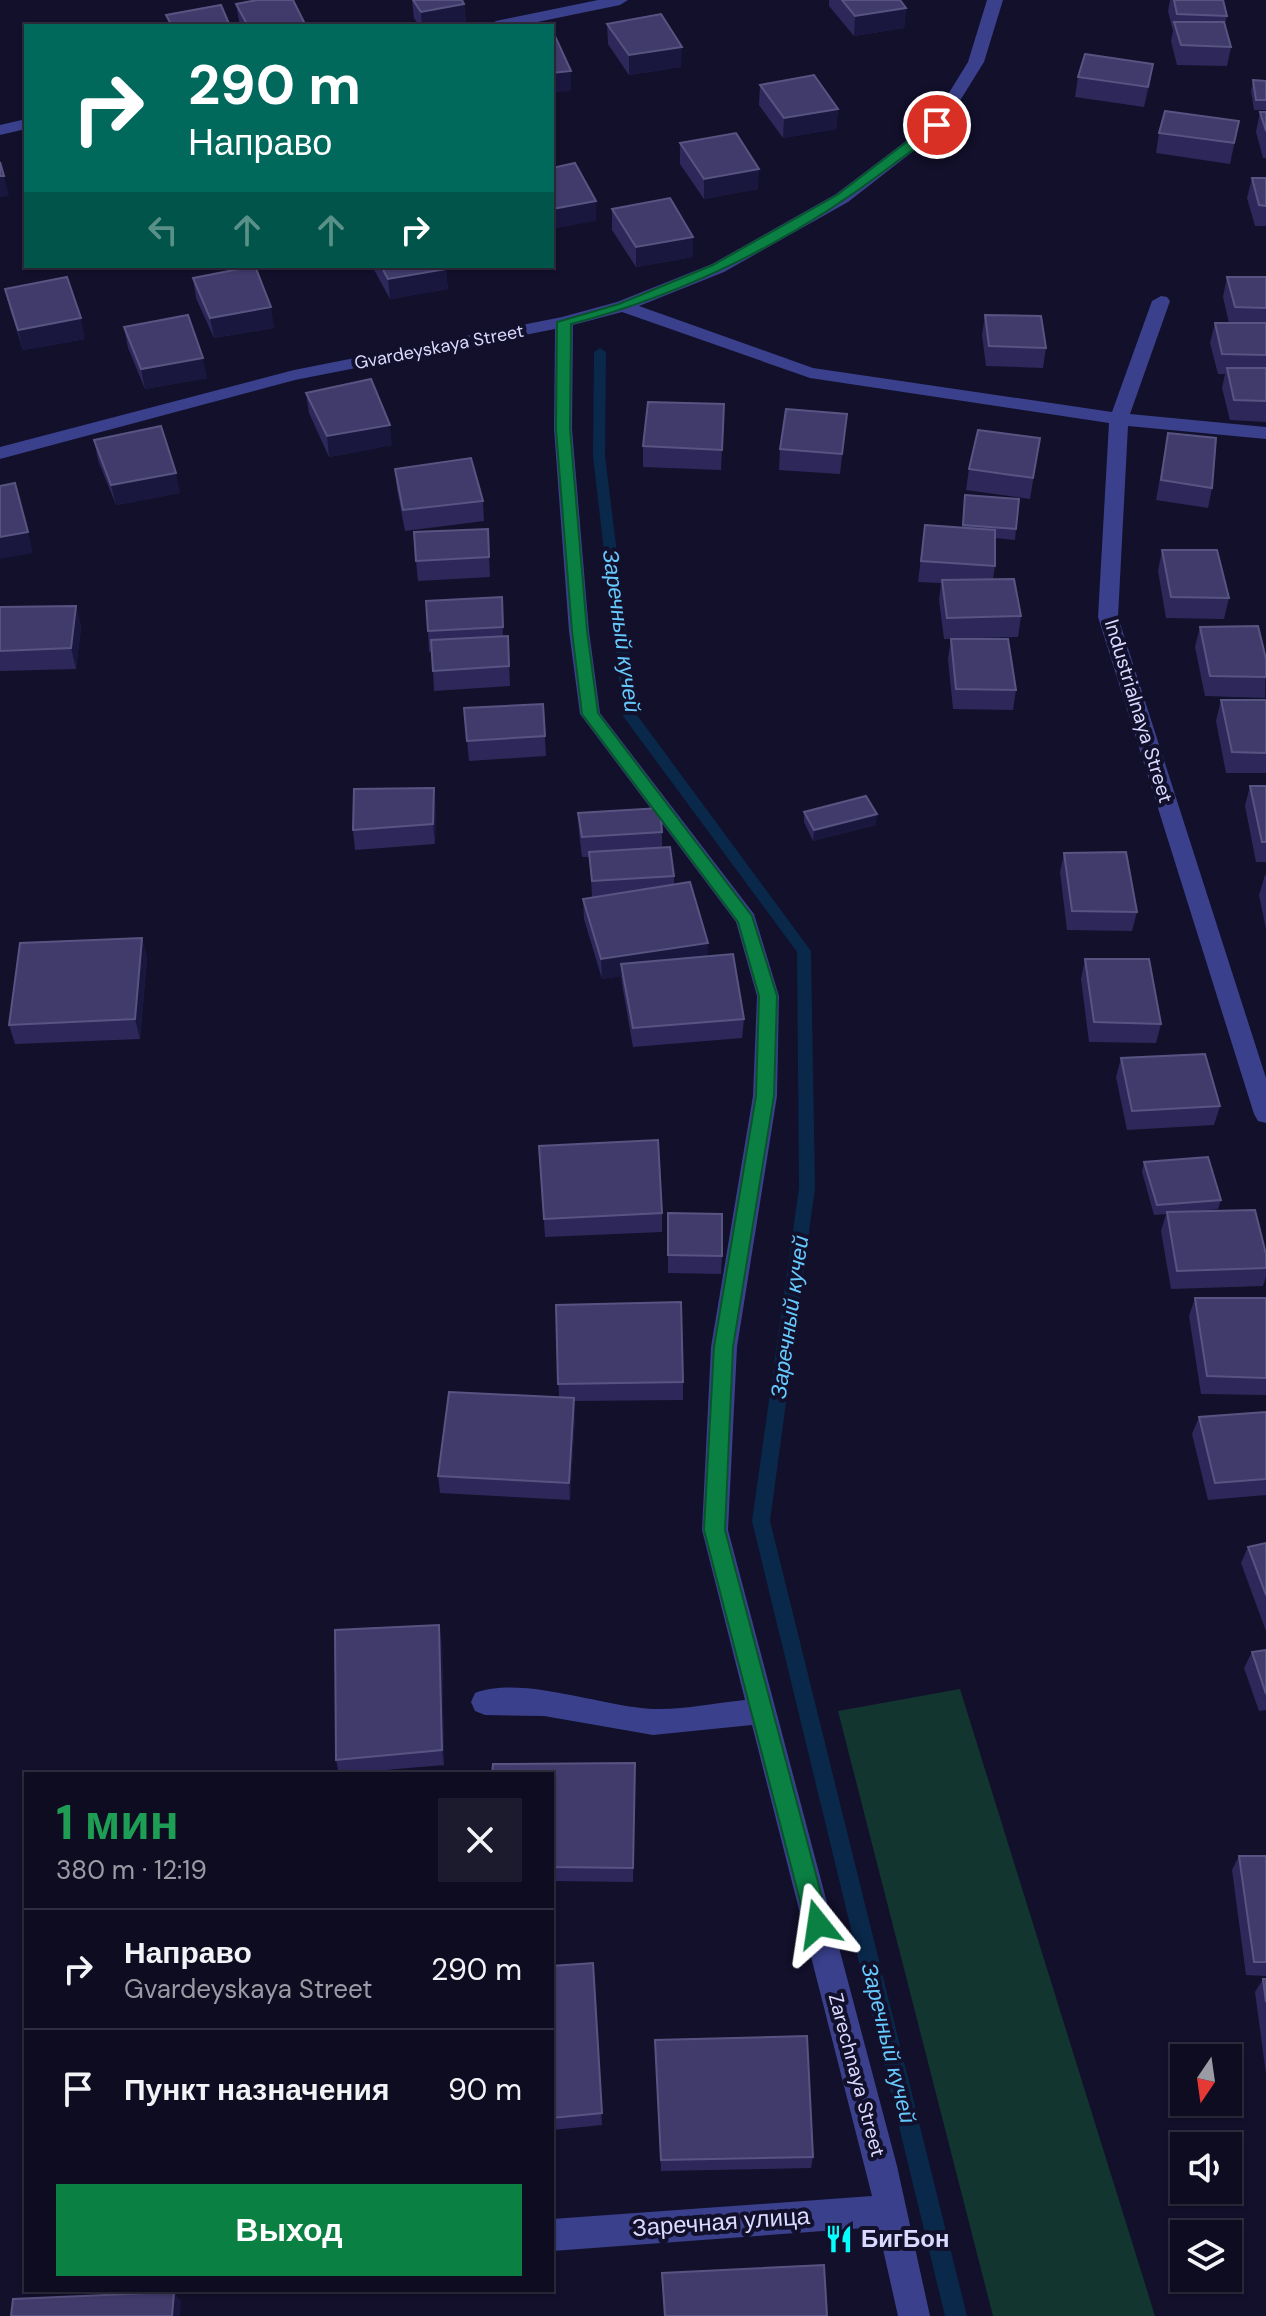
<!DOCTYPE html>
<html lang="ru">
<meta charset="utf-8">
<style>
:root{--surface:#0e0c20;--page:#1c1a2d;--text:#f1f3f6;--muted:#9b9ba5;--line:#2e2c3e;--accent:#0b8043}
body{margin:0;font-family:"DM Sans",sans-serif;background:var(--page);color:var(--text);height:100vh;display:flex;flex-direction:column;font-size:30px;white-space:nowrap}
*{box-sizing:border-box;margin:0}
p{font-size:26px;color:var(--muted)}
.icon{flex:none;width:44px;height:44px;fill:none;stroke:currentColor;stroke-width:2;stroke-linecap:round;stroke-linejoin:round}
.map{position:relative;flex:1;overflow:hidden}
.sheet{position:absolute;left:24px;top:1772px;width:530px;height:520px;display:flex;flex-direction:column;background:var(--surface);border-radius:0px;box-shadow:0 2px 6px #0004,0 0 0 2px var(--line)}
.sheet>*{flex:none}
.guide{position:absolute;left:24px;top:24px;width:530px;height:244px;border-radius:0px;box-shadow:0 2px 6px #0004,0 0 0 2px var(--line);background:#00695c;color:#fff;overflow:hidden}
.needle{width:52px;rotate:193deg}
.controls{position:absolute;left:1170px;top:2044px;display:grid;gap:16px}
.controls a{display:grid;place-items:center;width:72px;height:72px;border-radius:0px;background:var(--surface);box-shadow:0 2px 6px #0004,0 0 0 2px var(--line);font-size:40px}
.pin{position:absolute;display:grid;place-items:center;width:68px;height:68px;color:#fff;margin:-34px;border:4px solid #fff;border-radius:50%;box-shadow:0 2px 8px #0007}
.me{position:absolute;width:88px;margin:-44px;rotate:345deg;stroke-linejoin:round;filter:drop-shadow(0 0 6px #0008)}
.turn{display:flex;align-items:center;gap:28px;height:168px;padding:0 32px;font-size:36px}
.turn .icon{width:104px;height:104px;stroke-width:2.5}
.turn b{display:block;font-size:56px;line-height:68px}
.lanes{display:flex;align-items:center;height:76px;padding:0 32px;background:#0003;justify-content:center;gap:40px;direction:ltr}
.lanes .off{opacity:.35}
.round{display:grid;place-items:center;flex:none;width:84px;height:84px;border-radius:0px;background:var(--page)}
.headline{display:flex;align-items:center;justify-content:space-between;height:136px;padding:0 32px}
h1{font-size:48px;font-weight:700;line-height:60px;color:#1e9e55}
.primary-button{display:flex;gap:16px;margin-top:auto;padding:16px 32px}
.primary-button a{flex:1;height:92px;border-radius:0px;background:var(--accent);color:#fff;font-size:32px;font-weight:700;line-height:92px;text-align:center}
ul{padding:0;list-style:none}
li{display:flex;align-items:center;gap:24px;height:120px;padding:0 32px;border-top:2px solid var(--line)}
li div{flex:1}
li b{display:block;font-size:30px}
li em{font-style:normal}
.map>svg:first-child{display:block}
</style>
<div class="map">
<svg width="1266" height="2316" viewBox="0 0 1266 2316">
<rect width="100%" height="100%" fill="#12102b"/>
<!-- green -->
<path fill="#133530" d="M960,1689L1155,2316H993L838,1711Z"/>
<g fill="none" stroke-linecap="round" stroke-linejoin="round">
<!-- stream -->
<path fill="#09284a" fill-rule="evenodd" d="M600,348L606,352L605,456L637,715L811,951L815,1188L770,1521L967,2316H945L752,1521L799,1188L797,952L623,716L593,456L594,352Z"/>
<!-- minor -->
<g fill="#3a408b" fill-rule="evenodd">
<path d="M598,0H628L620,5L518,26H488L496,21Z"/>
<path d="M987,0H1003L984,62L943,128L848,202L724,272L639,306L813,368L1112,412L1152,301L1161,296L1167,297L1170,301L1130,414L1266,427V439L1128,426L1118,617L1266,1078V1123L1258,1121L1254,1114L1098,617L1109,423L810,378L622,312L573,325L572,429L589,631L600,713L754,914L779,996L777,1096L737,1347L728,1530L897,2166L930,2316H898L878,2227L552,2251V2219L872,2196L752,1725L653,1735L544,1716L485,1715L475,1711L471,1702L475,1693C522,1675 603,1707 653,1709C683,1710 715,1703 745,1700L702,1530L711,1347L753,1096L757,996L736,922L580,714L569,631L554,429L555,329L295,380L0,459V447L294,370L562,317L617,302L712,264L836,194L931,122L968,62Z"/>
<path d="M26,119V129L0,135V125Z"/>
</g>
</g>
<!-- wall -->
<g fill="#2d2859">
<path d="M412,0H462L464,4L466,23L451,26H419L414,18Z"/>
<path d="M829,0H900L906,8L904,28L854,36L829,6Z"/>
<path d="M1170,0H1223L1227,16L1225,24L1231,47L1227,66L1177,65L1171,41L1173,31L1168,11Z"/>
<path d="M236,4L306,26H240Z"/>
<path d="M607,24L681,67L629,75L608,44Z"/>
<path d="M1078,77L1150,83L1144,107L1075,97Z"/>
<path d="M1253,80L1266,81V110H1254L1251,91Z"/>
<path d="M760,85L838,109L836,129L783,138L759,105Z"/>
<path d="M1260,112H1266V158H1263L1256,132Z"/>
<path d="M1239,121L1230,164L1156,153L1159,133Z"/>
<path d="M680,143L758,189L704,199L680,164Z"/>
<path d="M1252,178H1266V226H1255L1247,198Z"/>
<path d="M612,209L693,237V257L636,267L612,230Z"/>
<path d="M372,266H445L448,289L390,299Z"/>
<path d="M1227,277H1266V422L1230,420L1222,388L1225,374H1218L1210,343L1215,323H1229L1223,297Z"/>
<path d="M193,278L274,328L214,338L196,298Z"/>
<path d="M5,289L85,339L23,350L10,309Z"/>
<path d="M985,315L1046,348L1043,368L986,366L982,335Z"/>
<path d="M124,327L207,378L145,389L128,348Z"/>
<path d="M306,393L392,445L329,457L309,413Z"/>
<path d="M724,404L721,470L643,467V446Z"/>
<path d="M847,414L840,474L779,470L780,449Z"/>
<path d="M1168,433L1212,488L1208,508L1156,500Z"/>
<path d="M1040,438L1030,499L966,490L969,469Z"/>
<path d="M94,440L180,493L116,505L98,460Z"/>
<path d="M395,469L483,501L484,521L405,531L397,489Z"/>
<path d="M965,495L1016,529L1015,540L995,538V566L993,579L1021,616L1018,637L944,639L939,600L941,583L918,582L925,525L962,528Z"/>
<path d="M488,529L490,577L418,581L416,561Z"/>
<path d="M1162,550L1229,598L1224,619L1166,618L1158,571Z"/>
<path d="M502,597L503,636H508L510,686L434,691L432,651L429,652L428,631Z"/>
<path d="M76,606L81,627L76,669L0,671V607Z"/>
<path d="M1200,627L1266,659L1265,698L1205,696L1195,647Z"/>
<path d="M951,639L1016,690L1013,710L953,709L948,659Z"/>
<path d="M1221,700H1266V773H1226L1216,721Z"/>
<path d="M543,704L546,756L469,761L464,708Z"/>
<path d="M1250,786H1266V862H1256L1245,806Z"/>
<path d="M436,808L435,844L355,850L353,830Z"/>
<path d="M804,812L876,825L813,841L804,822Z"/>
<path d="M578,813L662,832V848L674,876V885L708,957L744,1019L742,1038L633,1047L622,984L621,976L602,979L584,919L583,899L592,898L590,857H582L579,833Z"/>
<path d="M1064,853L1137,912L1132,931L1067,930L1060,872Z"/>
<path d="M1265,875H1266V929L1259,895Z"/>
<path d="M142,938L147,958L140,1039L15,1044L9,1025Z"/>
<path d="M1085,959L1161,1024L1156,1043L1089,1042L1081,979Z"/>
<path d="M1121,1058L1220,1106L1214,1125L1127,1130L1116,1077Z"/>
<path d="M539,1146L662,1213V1232L545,1237Z"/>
<path d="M1144,1162L1221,1200L1218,1209L1196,1211L1266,1254V1277L1263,1286L1171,1289L1161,1231L1166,1214L1154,1215L1142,1172Z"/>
<path d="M668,1213L722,1256L721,1274L668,1273Z"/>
<path d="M1195,1298H1266V1395L1201,1394L1189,1316Z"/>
<path d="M556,1305L683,1382V1400L574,1401L575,1416L570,1500L440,1493L438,1476L559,1397Z"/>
<path d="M1266,1412V1495L1208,1500L1192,1434L1199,1417Z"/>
<path d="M1266,1543V1631L1241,1563L1248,1547Z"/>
<path d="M442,1641L444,1765L339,1774L336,1760Z"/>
<path d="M1266,1650V1710L1259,1711L1244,1668L1252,1652Z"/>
<path d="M635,1763L633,1882L552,1881V1774Z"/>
<path d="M1239,1856H1266V1976L1246,1975L1232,1870Z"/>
<path d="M593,1963L602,2125L552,2130V1966Z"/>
<path d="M1263,1979H1266V2074L1255,1992Z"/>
<path d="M655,2040L813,2157L811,2168L661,2171Z"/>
</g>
<!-- shaded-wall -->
<g fill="#1a173f">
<path d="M464,4L466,23L451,26H422L421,12Z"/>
<path d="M906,8L904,28L854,36L855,16Z"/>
<path d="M682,47L681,67L629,75V55Z"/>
<path d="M1153,64L1150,83L1144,107L1148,87Z"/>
<path d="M571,71V91L552,93V73Z"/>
<path d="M838,109L836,129L783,138L784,118Z"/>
<path d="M759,169L758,189L704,199V179Z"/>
<path d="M0,176H4L9,196L0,197Z"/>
<path d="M596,201V221L552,229V209Z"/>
<path d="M693,237V257L636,267V247Z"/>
<path d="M446,269L448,289L390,299L388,279Z"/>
<path d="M271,307L274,328L214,338L210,318Z"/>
<path d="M81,318L85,339L23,350L18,330Z"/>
<path d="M203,358L207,378L145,389L141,369Z"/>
<path d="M390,425L392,445L329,457L327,436Z"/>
<path d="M176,473L180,493L116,505L111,485Z"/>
<path d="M28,532L33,553L0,559V537Z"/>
<path d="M76,606L81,627L76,669L71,648Z"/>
<path d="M434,788L436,808L435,844L433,824Z"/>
<path d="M877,814L876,825L813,841L814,830Z"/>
<path d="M142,938L147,958L140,1039L135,1019Z"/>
<path d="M708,943L707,962L621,964L622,976L602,979L601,959Z"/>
<path d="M574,1398L575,1416L570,1500L569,1483Z"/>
<path d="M439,1625L442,1641L444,1765L442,1750Z"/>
<path d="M174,2292L181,2301L180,2316H172Z"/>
</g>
<!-- building -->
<g fill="#403b6a" stroke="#585482" stroke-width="2">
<path d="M257,0H293L306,26H248L236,4Z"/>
<path d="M413,0H462L464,4L421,12Z"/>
<path d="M842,0H900L906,8L855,16Z"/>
<path d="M1174,0H1223L1227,16L1177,14Z"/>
<path d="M221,5L230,26H172L166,15Z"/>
<path d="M661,14L682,47L629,55L607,24Z"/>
<path d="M1174,22H1224L1231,47L1181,45Z"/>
<path d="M552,36H555L571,71L552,73Z"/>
<path d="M1085,54L1153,64L1148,87L1078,77Z"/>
<path d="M814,75L838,109L784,118L760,85Z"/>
<path d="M1253,80L1266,81V100H1256Z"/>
<path d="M1165,111L1239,121L1234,143L1159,133Z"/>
<path d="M1260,112H1266V131Z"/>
<path d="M736,133L759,169L704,179L680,143Z"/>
<path d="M0,162L4,176H0Z"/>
<path d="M575,163L596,201L552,209V168Z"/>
<path d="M1252,178H1266V206L1259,205Z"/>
<path d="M670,198L693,237L636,247L612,209Z"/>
<path d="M255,266L271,307L210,318L193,278Z"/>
<path d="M381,266H445L446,269L388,279Z"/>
<path d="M67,277L81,318L18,330L5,289Z"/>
<path d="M1227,277H1266V308L1235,307Z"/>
<path d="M188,315L203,358L141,369L124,327Z"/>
<path d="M985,315L1041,316L1046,348L989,346Z"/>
<path d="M1215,323H1266V355L1222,354Z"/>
<path d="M1227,368H1266V401L1234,400Z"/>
<path d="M371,379L390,425L327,436L306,393Z"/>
<path d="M648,402L724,404L722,450L643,446Z"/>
<path d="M786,409L847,414L842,454L780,449Z"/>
<path d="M161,426L176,473L111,485L94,440Z"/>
<path d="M978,430L1040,438L1033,478L969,469Z"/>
<path d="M1168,433L1216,438L1212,488L1161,480Z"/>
<path d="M471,458L483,501L403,510L395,469Z"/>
<path d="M15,483L28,532L0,537V486Z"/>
<path d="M965,495L1019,499L1016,529L963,525Z"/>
<path d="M925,525L995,530V566L921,561Z"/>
<path d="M488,529L489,557L416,561L414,532Z"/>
<path d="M1162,550H1217L1229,598L1171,597Z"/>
<path d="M1014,579L1021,616L947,618L942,580Z"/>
<path d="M502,597L503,627L428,631L426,601Z"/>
<path d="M76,606L71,648L0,651V607Z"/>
<path d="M1258,626L1266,659V677L1210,676L1200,627Z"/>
<path d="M508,636L509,666L433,671L431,640Z"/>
<path d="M951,639H1008L1016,690L956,689Z"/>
<path d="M1221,700H1266V753L1232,752Z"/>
<path d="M543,704L545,736L467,741L464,708Z"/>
<path d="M1250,786H1266V842H1262Z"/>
<path d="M434,788L433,824L353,830L354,789Z"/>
<path d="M866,796L877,814L814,830L804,812Z"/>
<path d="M660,808L662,832L582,837L578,813Z"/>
<path d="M670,847L674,876L592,881L589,852Z"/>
<path d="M1126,852L1137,912L1072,911L1064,853Z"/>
<path d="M690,882L708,943L601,959L583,899Z"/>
<path d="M142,938L135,1019L9,1025L20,943Z"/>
<path d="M733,954L744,1019L633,1028L621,964Z"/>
<path d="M1085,959H1149L1161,1024L1094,1022Z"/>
<path d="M1205,1054L1220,1106L1132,1111L1121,1058Z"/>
<path d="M658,1140L662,1213L544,1219L539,1146Z"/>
<path d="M1208,1157L1221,1200L1157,1205L1144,1162Z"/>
<path d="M1255,1210L1266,1254V1268L1177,1271L1167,1212Z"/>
<path d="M668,1213L722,1214V1256L668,1255Z"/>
<path d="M1195,1298H1266V1378L1207,1376Z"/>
<path d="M681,1302L683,1382L558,1384L556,1305Z"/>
<path d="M449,1392L574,1398L569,1483L438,1476Z"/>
<path d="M1266,1412V1479L1215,1483L1199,1417Z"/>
<path d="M1266,1543V1595L1248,1547Z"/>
<path d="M439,1625L442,1750L336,1760L335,1630Z"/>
<path d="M1266,1650V1694L1252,1652Z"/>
<path d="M635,1763L633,1868L552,1867V1774H492L493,1764Z"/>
<path d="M1239,1856H1266V1962H1254Z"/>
<path d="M593,1963L602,2113L552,2118V1966Z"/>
<path d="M1263,1979H1266V2002Z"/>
<path d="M807,2036L813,2157L661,2160L655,2040Z"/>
<path d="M824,2265L827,2316H665L662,2273Z"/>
<path d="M174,2292L172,2316H11L13,2299Z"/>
</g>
<!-- route -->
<path fill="#0b8043" stroke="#07532c" stroke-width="2" d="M933,122L943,125C929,140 908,153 891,166C796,239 686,294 571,324L570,429L587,631L598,713L752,916L777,996L774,1096L733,1347L725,1530L829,1924L826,1932L818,1935L810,1932L806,1924L704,1530L714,1347L756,1096L759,996L738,922L582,714L572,631L556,429L557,322L619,304L713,265L837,195Z"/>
<!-- icons -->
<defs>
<symbol id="restaurant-bare" viewBox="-9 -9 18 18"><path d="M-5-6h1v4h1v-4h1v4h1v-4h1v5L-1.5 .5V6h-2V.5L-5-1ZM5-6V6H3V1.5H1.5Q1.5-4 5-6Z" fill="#05fffc" stroke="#12102b" stroke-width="2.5" paint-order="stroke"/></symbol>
</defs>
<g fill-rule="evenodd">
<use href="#restaurant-bare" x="819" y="2219" width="40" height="40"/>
</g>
<g text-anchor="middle" stroke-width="8" stroke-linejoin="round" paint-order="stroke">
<!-- far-street labels -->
<g font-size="18" fill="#dad9ff" stroke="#12102b">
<text transform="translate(439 347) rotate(-11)" y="6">Gvardeyskaya Street</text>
</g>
<!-- street labels -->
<g font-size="20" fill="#dad9ff" stroke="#12102b">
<text transform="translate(1139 711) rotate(73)" y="7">Industrialnaya Street</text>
<text transform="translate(857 2075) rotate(75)" y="7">Zarechnaya Street</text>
</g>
<!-- water labels -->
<g font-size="22" font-style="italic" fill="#67caff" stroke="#12102b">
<text transform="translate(622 631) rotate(82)" y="8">Заречный кучей</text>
<text transform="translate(789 1317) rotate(-82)" y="8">Заречный кучей</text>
<text transform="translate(889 2043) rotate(76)" y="8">Заречный кучей</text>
</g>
<!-- near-street labels -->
<g font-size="24" fill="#dad9ff" stroke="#12102b">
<text transform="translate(721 2222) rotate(-4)" y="8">Заречная улица</text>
</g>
<!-- near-poi labels -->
<g font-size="24" font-weight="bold" fill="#dad9ff" stroke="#12102b" text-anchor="start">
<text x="861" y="2247">БигБон</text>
</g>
</g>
</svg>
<div class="controls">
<a><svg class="needle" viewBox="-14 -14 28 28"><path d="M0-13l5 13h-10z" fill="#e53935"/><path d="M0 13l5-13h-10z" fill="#9b9ba5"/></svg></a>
<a><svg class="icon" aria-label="sound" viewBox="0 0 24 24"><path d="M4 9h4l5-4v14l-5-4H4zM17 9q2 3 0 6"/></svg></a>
<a><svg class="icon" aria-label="layers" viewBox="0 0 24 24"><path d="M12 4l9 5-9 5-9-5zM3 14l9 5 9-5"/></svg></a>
</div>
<div class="pin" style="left:937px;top:125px;background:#d93025"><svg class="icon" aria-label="arrive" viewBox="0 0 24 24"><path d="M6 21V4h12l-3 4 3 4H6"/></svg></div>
<svg class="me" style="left:818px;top:1924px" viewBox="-20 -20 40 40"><path d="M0-17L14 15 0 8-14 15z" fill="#0b8043" stroke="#fff" stroke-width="4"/></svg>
<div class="guide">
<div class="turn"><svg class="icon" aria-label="right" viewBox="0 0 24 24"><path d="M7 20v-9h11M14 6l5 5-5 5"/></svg><div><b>290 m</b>Направо</div></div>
<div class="lanes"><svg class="icon off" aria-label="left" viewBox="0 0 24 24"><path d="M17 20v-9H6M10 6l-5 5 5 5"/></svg><svg class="icon off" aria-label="ahead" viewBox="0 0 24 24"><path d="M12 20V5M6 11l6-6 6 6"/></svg><svg class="icon off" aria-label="ahead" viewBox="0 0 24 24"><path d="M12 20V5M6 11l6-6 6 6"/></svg><svg class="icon" aria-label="right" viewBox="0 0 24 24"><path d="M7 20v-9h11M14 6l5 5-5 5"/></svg></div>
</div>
<section class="sheet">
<div class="headline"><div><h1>1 мин</h1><p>380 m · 12:19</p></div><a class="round"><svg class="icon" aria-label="close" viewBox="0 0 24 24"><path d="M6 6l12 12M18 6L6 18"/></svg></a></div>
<ul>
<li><svg class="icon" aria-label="right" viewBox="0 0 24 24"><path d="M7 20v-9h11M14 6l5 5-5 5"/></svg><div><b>Направо</b><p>Gvardeyskaya Street</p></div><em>290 m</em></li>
<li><svg class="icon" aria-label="arrive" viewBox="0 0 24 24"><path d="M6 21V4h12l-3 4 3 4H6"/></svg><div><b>Пункт назначения</b></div><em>90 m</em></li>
</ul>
<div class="primary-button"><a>Выход</a></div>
</section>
</div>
